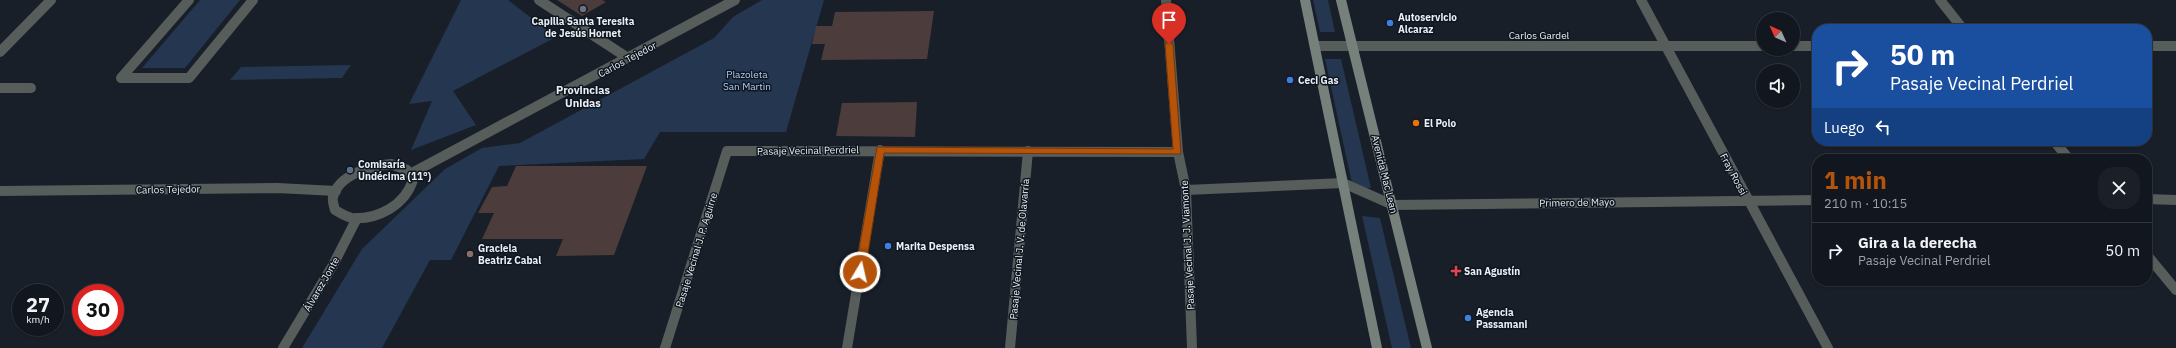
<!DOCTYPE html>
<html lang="es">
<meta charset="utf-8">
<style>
:root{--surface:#12171f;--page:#1b2028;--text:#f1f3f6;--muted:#9c9fa4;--line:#31363d;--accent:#b45309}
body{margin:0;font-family:"IBM Plex Sans",sans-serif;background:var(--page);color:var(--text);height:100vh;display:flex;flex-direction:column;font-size:15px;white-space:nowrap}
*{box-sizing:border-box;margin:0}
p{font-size:13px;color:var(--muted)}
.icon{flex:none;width:22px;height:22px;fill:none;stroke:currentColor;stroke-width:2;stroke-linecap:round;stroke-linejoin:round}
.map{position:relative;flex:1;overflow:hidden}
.sheet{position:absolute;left:1812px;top:154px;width:340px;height:132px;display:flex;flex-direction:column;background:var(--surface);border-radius:16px;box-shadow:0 1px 3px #0004,0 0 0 1px var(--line)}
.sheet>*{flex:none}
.guide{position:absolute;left:1812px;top:24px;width:340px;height:122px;border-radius:16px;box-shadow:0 1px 3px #0004,0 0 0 1px var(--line);background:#1a4fa0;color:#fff;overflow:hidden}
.needle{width:26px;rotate:315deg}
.controls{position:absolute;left:1756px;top:12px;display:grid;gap:8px}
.controls a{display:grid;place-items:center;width:44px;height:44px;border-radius:50%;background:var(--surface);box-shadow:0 1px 3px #0004,0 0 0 1px var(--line);font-size:20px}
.speed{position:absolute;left:12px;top:284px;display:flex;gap:8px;font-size:20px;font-weight:700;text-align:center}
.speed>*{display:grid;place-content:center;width:52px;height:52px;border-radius:50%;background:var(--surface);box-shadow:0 1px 3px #0004,0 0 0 1px var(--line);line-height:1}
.speed small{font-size:10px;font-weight:400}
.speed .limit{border:6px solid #d22;background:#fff;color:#111}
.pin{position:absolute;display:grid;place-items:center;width:34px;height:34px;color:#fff;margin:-41px -17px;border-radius:50% 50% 50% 0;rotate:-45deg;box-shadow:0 0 4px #0007}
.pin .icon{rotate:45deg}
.me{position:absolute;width:44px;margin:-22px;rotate:9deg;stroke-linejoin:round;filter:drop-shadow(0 0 3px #0008)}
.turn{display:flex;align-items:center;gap:14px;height:84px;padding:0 12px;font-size:18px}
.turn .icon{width:52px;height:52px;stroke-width:2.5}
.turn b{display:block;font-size:28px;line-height:34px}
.then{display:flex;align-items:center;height:38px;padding:0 12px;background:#0003;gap:8px;font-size:15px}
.round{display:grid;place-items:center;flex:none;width:42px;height:42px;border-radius:16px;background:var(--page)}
.headline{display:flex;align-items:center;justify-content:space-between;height:68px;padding:0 12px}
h1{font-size:24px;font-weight:800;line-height:30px;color:var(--accent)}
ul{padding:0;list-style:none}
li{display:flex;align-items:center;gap:12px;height:56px;padding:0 12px;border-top:1px solid var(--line)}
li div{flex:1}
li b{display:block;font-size:15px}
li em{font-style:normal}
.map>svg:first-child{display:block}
</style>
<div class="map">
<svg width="2176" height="348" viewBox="0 0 2176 348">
<rect width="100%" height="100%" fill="#181f29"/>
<!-- green -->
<g fill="#253650">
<path d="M200,0H240L185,68H142Z"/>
<path d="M461,0H508L556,37L453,91L476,125L411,150L432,101L409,104Z"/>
<path d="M762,0H824L786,132H660L644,159L499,166L451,260H430L382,348H302L362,249L445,169L482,148L520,143L714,38L733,17Z"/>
<path d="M1313,0H1328L1335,32H1320Z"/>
<path d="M1325,59H1341L1371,188H1353Z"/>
<path d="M351,65L342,78L230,80L241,67Z"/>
<path d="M1362,216L1380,218L1411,348H1392Z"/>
</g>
<!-- building -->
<g fill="#4c3c3b">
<path d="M557,0H602L606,2L582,16Z"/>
<path d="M934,11L927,59L821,60L825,44H812L816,26H832L835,12Z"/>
<path d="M917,102L915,137L836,136L842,103Z"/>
<path d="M516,166H647L614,255L556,256L563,239H482L494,213H478L492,187L507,186Z"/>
</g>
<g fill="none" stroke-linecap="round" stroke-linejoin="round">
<!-- minor -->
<g stroke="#575d5a" stroke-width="10">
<path d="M189,0L121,78H189L253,0"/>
<path d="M539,0L628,58"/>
<path d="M1166,0L1178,152L1186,190L1192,348"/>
<path d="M1641,0L1828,348"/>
<path d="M1940,0L1963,29"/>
<path d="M0,88H31"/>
<path d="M2054,141L2069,159"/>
<path d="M391,164L407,170L413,180C405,205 378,220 352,218C346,217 340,213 335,210C334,206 332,201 333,197C339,174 371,166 391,164Z"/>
<path d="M412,173L735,0"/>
<path d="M1186,190L1343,183L1393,205L1817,200"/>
<path d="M0,191L277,188L336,191"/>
<path d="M2147,199L2176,200"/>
<path d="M2147,255L2176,290"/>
<path d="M283,348L333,265L357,218"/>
<path d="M665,348L727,151L1178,152"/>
<path d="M847,348L880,150"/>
<path d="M1010,348L1028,151"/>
</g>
<!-- tertiary -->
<g stroke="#575d5a" stroke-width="10">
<path d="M1316,46H1763"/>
<path d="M1793,46H1817"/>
<path d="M2147,46H2176"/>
<path d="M0,52L51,0"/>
</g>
<!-- secondary -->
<g stroke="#77817b" stroke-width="10">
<path d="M1305,0L1377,348"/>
<path d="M1341,0L1427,348"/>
</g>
</g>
<!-- route -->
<path fill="#b45309" stroke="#753606" d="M1169,41L1173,44L1181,154L884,153L865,272L860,276L857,274L855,272L877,147L1173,149L1165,44Z"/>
<!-- markers -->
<circle fill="#6b7280" stroke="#0f161f" stroke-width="1.5" cx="583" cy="9" r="4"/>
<g fill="#3f7fe0" stroke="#0f161f" stroke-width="1.5">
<circle cx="1390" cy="23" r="4"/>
<circle cx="1290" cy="80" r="4"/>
<circle cx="888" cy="246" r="4"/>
<circle cx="1468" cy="318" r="4"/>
</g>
<circle fill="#e8710a" stroke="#0f161f" stroke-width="1.5" cx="1416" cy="123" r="4"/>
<circle fill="#5c6f8a" stroke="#0f161f" stroke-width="1.5" cx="350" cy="170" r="4"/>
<circle fill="#8d6e63" stroke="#0f161f" stroke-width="1.5" cx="470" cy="254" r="4"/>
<path fill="#e0444e" stroke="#0f161f" stroke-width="1.5" d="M1454 265h4v4h4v4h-4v4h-4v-4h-4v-4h4z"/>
<g text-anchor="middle" stroke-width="3" stroke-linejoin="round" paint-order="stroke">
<!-- poi labels -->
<g font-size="10" font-weight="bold" fill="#eaeff6" stroke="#0f161f" text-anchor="start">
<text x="1398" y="21">Autoservicio<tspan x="1398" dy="12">Alcaraz</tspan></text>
<text x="583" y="25" text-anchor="middle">Capilla Santa Teresita<tspan x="583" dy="12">de Jesús Hornet</tspan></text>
<text x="1298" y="84">Ceci Gas</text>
<text x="1424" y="127">El Polo</text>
<text x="358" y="168">Comisaría<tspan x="358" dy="12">Undécima (11°)</tspan></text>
<text x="896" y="250">Marita Despensa</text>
<text x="478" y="252">Graciela<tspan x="478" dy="12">Beatriz Cabal</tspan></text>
<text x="1464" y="275">San Agustín</text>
<text x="1476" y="316">Agencia<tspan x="1476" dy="12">Passamani</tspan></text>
</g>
<!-- street labels -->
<g font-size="10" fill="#eaeff6" stroke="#0f161f">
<text x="1539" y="39">Carlos Gardel</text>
<text transform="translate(627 59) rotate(-28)" y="4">Carlos Tejedor</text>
<text transform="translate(808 150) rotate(-1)" y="4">Pasaje Vecinal Perdriel</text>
<text transform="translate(1385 174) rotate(76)" y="4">Avenida Mac Lean</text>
<text transform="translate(1734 174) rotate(62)" y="4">Fray Rossi</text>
<text transform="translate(168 189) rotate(-1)" y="4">Carlos Tejedor</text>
<text transform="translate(1577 202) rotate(-1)" y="4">Primero de Mayo</text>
<text transform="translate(1187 245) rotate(-93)" y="4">Pasaje Vecinal J. J. Viamonte</text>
<text transform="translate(1019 249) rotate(-85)" y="4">Pasaje Vecinal J. V. de Olavarría</text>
<text transform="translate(696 250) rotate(-73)" y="4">Pasaje Vecinal J. P. Aguirre</text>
<text transform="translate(321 284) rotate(-60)" y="4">Álvarez Jonte</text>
</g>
<!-- park labels -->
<g font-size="10" fill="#afcdf8" stroke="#0f161f">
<text x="747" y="78">Plazoleta<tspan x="747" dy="12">San Martìn</tspan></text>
</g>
<!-- neighbourhood labels -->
<g font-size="11" font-weight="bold" fill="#eaeff6" stroke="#0f161f">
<text x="583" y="94">Provincias<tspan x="583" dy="13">Unidas</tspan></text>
</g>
</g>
</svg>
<div class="controls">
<a><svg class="needle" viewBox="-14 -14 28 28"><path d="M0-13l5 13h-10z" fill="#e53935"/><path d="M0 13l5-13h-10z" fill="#9c9fa4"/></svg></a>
<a><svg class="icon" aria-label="sound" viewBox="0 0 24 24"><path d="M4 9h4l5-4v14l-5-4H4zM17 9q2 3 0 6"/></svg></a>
</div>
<div class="speed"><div>27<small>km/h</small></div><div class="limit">30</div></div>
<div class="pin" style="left:1169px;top:44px;background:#d93025"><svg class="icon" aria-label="arrive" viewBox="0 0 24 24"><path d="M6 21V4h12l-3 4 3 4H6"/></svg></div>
<svg class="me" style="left:860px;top:272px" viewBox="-20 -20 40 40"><circle r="17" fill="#b45309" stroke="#fff" stroke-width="3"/><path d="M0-11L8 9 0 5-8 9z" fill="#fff"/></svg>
<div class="guide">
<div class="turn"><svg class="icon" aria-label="right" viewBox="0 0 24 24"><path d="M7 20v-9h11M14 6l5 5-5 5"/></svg><div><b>50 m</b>Pasaje Vecinal Perdriel</div></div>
<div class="then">Luego<svg class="icon" aria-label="left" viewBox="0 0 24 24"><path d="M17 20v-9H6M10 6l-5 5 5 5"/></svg></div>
</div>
<section class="sheet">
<div class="headline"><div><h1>1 min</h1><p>210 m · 10:15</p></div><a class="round"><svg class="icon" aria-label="close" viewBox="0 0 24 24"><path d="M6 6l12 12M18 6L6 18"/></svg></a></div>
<ul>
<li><svg class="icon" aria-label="right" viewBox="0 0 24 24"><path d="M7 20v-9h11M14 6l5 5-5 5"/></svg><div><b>Gira a la derecha</b><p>Pasaje Vecinal Perdriel</p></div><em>50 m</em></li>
</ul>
</section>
</div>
